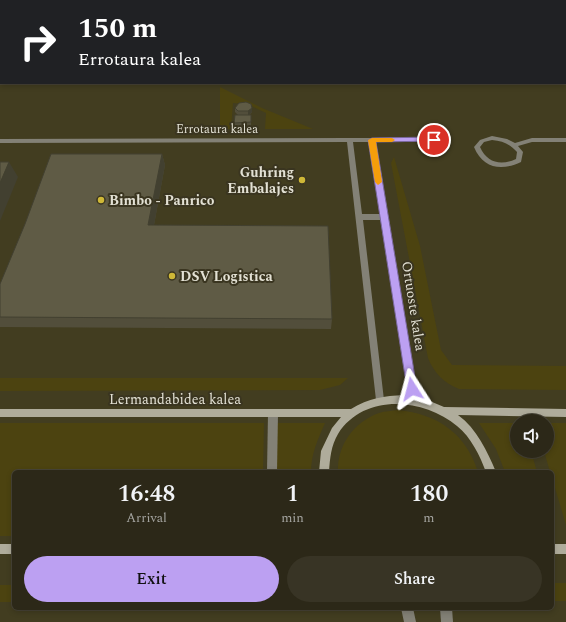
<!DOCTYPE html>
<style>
:root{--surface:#2c2818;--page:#383425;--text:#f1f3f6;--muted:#a6a6a2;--line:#484437;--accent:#bca0f2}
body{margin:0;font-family:Spectral,serif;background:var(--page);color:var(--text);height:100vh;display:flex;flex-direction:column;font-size:15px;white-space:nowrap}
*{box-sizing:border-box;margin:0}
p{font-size:13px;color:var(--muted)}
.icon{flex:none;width:22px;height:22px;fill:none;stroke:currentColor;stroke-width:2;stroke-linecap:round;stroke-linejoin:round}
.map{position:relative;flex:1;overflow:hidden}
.sheet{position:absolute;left:12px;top:470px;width:542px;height:140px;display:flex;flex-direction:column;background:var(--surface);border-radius:6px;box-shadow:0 2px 6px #0003,0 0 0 1px var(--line)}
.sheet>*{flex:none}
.top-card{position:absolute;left:0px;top:0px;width:566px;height:84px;box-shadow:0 2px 6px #0003,0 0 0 1px var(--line);background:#202124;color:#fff;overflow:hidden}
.controls{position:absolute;left:510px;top:414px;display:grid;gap:8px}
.controls a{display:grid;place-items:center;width:44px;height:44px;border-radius:50%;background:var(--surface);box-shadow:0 2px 6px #0003,0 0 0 1px var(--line);font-size:20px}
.pin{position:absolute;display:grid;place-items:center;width:34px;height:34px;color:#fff;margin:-17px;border:2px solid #fff;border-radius:50%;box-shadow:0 1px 4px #0007}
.me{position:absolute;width:44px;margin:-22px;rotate:351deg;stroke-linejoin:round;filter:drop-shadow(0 0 3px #0008)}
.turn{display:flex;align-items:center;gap:14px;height:84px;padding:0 12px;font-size:18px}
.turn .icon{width:52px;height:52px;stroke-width:2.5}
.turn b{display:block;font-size:28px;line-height:34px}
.eta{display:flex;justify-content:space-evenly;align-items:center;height:68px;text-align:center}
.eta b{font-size:24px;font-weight:600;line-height:28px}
.primary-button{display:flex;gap:8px;margin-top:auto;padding:8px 12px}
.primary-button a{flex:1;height:46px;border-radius:24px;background:var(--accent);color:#111;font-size:16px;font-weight:600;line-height:46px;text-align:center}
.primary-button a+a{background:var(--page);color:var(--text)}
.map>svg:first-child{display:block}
</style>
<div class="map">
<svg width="566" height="622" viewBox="0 0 566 622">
<rect width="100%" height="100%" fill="#3a3520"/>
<!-- built -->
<path fill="#423d20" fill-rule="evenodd" d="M0,2L1,83H565L566,3V622H0ZM517,421H547V451H517ZM14,472H552V608H14Z"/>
<!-- green -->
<g fill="#4c4310">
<path d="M220,87L262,108L313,129H265L266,113L247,104L233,103L231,129H220Z"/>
<path d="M394,157L420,246L441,350L452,365L566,366V390L459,389C444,383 434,373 428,358L391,163Z"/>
<path d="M0,378H348L340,385L320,390L0,391Z"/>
<path d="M398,410C437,414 466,433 478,472H338C337,445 354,422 379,413C385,411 392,411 398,410Z"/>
<path d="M0,423H264L263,472H14V536H0Z"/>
<path d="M276,423H325C318,439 311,454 311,472H276Z"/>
<path d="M479,423H517V451H531L537,472H505L496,449Z"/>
<path d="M547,423H566V525L552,478V472H550L544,451H547Z"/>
<rect x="552" y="583" width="14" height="18"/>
<rect x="0" y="585" width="14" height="17"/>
</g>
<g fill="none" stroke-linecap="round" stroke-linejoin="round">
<!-- lane -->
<path fill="#838176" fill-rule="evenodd" d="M492,136L507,139L515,143L532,138H566V142H532L518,146L523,152L521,162C502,171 483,169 474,147L480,140ZM492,140C503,141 510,144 517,152L516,159C501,166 487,163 480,147L484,142Z"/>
<!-- street -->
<g fill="#838176" fill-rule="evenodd">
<rect x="379" y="0" width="4" height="1"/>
<path d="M350,138H434L437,140L434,142H375L417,400L416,403L413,404L410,403L409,400L381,220H363L384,400L383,403L380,404L377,403L376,400L347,142L0,143V139ZM353,142H369L380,214H362Z"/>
<path d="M273,409L276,410L278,413L277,472H267L268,413L270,410Z"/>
<path d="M401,608H413L416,622H404Z"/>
<path d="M440,608H452L453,622H441Z"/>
</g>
<!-- secondary -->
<g fill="#afac9b" fill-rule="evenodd">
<path d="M404,395L425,399L444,407L566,409V417L458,415C477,429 487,451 496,472H486C480,456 471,437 457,426C423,398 364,393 338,434C331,446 330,458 329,472H319L321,451L332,428L341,417H0V409H351C369,398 384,396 404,395Z"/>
<rect x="0" y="544" width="14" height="10"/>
<rect x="552" y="544" width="14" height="10"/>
</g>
</g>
<!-- wall -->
<g fill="#524e3b">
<rect x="168" y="0" width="63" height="1"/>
<path d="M235,108H252V112L249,115H251V127H235L234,123L238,115L235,112Z"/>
<path d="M162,154L165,165L154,225L332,319L331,329L0,327V284Z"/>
</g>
<!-- shaded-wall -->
<g fill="#424030">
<path d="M186,0H198V1H184Z"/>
<rect x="207" y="0" width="7" height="1"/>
<path d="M219,0H231V1H216Z"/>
<path d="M252,108V112L248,116V111Z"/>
<path d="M162,154L165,165L152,236L148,225Z"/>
<path d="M9,162L18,177L0,221V183Z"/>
</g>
<!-- building -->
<g fill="#5f5b45" stroke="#424030">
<path d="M171,0H186L184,1H173Z"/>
<path d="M267,0H298L300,1H265Z"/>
<path d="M312,0H325L329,1H311Z"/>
<path d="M246,102L251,104L252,108L248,111H238L235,108L239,103Z"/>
<path d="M235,115H251V122L234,123Z"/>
<path d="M51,154H162L148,225L328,226L332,319L0,317V284L25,224Z"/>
<path d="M0,162H9L0,183Z"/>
</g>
<!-- route -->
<path fill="#bca0f2" stroke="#7a689d" d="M434,137L437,138V141L376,142L417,389L415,392L412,393L408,392L407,389L368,140L372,138Z"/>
<!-- slow -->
<path fill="#f59e0b" d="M372,138H392L395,140L392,142H376L382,182L378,185L375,182L368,140Z"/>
<!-- markers -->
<g fill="#cfb837" stroke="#3a3520" stroke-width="1.5">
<circle cx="302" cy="180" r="4"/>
<circle cx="101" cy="200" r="4"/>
<circle cx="172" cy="276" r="4"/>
</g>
<g text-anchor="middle" stroke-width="4" stroke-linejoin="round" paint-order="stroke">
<!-- far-street labels -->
<g font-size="12" fill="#e3e1d4" stroke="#3a3520">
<text x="217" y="133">Errotaura kalea</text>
</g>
<!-- poi labels -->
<g font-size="14" font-weight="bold" fill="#e3e1d4" stroke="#3a3520" text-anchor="start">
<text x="294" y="177" text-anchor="end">Guhring<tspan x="294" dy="16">Embalajes</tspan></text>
<text x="109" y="205">Bimbo - Panrico</text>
<text x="180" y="281">DSV Logistica</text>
</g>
<!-- street labels -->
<g font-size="14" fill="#e3e1d4" stroke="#3a3520">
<text transform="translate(414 306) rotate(81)" y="5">Ortuoste kalea</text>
<text x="175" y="404">Lermandabidea kalea</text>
</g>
</g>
</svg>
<div class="controls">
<a><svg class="icon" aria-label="sound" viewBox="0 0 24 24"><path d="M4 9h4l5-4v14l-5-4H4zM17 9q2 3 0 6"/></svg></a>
</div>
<div class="pin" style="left:434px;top:140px;background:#d93025"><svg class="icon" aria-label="arrive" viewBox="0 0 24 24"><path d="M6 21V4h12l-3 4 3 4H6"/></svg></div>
<svg class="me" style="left:412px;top:389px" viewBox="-20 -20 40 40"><path d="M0-17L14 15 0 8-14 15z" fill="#bca0f2" stroke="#fff" stroke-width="4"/></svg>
<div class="top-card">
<div class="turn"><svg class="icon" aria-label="right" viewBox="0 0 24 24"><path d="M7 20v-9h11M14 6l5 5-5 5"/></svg><div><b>150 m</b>Errotaura kalea</div></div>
</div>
<section class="sheet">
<div class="eta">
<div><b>16:48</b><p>Arrival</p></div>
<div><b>1</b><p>min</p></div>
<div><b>180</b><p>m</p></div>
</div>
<div class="primary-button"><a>Exit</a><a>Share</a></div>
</section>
</div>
